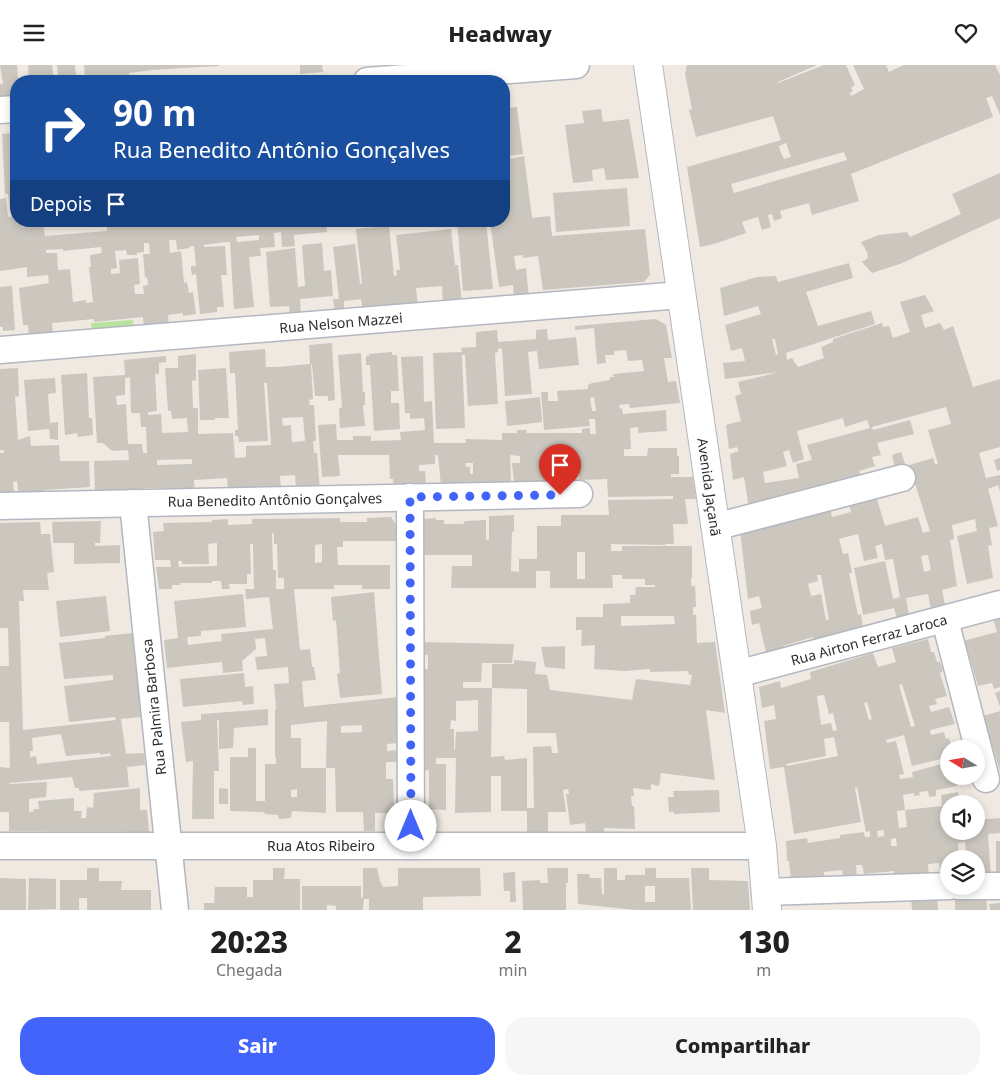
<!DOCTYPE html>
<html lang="pt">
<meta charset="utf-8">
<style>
:root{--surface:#fff;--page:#f6f6f6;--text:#222;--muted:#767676;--accent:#4264fb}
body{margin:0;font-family:"Noto Sans",sans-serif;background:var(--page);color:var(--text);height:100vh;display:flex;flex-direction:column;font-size:19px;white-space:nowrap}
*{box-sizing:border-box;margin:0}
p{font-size:16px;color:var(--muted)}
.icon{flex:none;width:28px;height:28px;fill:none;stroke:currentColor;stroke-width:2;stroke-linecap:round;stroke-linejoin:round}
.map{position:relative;height:845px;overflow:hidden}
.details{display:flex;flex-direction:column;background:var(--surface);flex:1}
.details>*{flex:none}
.guide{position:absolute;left:10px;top:10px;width:500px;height:152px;border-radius:20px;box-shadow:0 2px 8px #0003;background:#1a4fa0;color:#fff;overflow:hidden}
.needle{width:32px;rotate:281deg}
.tools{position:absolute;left:940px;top:675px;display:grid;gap:10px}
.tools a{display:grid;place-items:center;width:45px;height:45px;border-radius:50%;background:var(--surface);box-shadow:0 2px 8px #0003;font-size:25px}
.pin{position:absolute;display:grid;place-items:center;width:42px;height:42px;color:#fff;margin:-51px -21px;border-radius:50% 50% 50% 0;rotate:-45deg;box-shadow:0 0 5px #0007}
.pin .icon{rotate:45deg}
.me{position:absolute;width:55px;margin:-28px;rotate:0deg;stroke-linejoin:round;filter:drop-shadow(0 0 4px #0008)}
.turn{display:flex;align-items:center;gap:18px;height:105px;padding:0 20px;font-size:22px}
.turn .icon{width:65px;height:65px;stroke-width:2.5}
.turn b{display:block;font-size:35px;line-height:42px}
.then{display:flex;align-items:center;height:48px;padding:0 20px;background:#0003;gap:10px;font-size:19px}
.eta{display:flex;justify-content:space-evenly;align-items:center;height:85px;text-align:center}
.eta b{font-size:30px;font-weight:800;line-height:35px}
.cta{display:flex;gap:10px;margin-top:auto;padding:10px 20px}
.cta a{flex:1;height:58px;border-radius:20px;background:var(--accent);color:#fff;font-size:20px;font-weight:800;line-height:58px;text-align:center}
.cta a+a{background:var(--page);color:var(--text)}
header{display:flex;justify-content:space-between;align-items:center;height:65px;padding:0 20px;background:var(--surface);font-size:22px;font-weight:800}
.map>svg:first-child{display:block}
</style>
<header><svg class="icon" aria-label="menu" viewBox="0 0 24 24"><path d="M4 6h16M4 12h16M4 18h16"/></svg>Headway<svg class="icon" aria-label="heart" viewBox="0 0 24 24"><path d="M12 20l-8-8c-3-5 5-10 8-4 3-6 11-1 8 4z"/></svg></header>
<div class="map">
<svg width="1000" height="845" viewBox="0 0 1000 845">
<rect width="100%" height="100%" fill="#efe9e1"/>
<!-- green -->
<path fill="#b6e59e" d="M133,255L135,271L92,275L91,258Z"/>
<!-- building -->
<g fill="#cbc7bf" fill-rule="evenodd">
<path d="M0,0H17L18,16H16V31L0,32V19H3Z"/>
<path d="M28,0H52L54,16H29Z"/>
<path d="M57,0H75L76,11H81L82,16H72L71,11L58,12Z"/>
<path d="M84,0H219V1L152,5L129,8L130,16H109V11L85,14Z"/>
<path d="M300,0H322L323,7L300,9Z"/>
<path d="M687,0H817L778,17V18L824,0H846L855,20L851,23L853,26L850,28L851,31L864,24L853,0H886L889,7L904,0H995L1000,10V50L992,31L986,33L993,52L851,109L859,136L812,150L809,138L780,146L782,153L774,156L772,149L768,150L771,162L762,165L758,152L742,157L746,168L714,179L700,182L687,102L781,75L773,51L696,72L689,45L692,44L685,9ZM786,78L791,92L784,94L783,91H782L779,81ZM844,87L847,95L734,128L731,119Z"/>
<path d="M517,42L523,89L509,91V94L524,91L532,153L550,151L552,171L645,164L650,210L644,217L543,225L538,191L523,193V190L514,191L516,205L526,203L529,232L514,234L513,220L499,222L490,156H504V121H510L509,110L504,111V43Z"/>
<path d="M601,44L603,57L629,54L639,113L606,115L604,103L592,105L593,116L573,118L565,60L584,58L582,46Z"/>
<path d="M16,68V145H10L8,129H5L2,69Z"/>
<path d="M1000,108V153L900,199L872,208L862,197L868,193L867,187L861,177L879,170L907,167L910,172L961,149L952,129Z"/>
<path d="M627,123L630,161L556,167L553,128Z"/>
<path d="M6,133L8,152L16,151V156H22V162L25,161V156H47L43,158L45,171L107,166V159L80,161V156H206V159L239,156H326L327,167L294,170L295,181L282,182L281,167L274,168L275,182L260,183L261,191L249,192L254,242L234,244L230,177H225L204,180V182L225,181L227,210H221L224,242H217V247L200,249L196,209L192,210L191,205V201H196L194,181H189L190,183L177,185L176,175H169L170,188L181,186L184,218L187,217L189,228L193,227L196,249L183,251V248L168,250L169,262L144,264L143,252L94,257V254L52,258L53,271L29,272L28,260H23L19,223L49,218L48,210L27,212V202L0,206V134ZM259,170V175L237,177L236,172ZM144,178H149L150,189H143L145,213L147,212L148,220L143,221L144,229H135L134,220L140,219L138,193L119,195L120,208L111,209V204L117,203L115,186L126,185L127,190H137V188L144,187ZM101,182L102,188L90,190L91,202H89L93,237L86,238V235L73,237L70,204L58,205L57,188H46V185L63,184V186Z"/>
<path d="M343,156H367V158L344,159Z"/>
<path d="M457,156H486L493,224L463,226Z"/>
<path d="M389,161L394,211L397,210L396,205H400L396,170L451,164L455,200H458L462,238L443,240L442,221L416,223L418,242L363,246L361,234L344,236V248L335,249L333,234H339L333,182L355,179L360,219L362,218L356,164Z"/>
<path d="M322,178L324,206L331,205L333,231L300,234L301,251L290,252L289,241L270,242L266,187L295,183L298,222L305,221L302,180Z"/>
<path d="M849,198L853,213L806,227L818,261L871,246L875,259L786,288L787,295L792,293L798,302L824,293L821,282L833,277V274L882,258L883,262L889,261L893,273L910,267L900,237L925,230L934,246L921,250L925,263L940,258L944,265L953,261L973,322L1000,314V382L979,388L986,413L1000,410V426L998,420L988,424L998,461L989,463L992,480L988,481L993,513L967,519L957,471L977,466L975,454L952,460L954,474L950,475L957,521L942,525L945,540L931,544L928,529L906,533L909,550L897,554L894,543L863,550L854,503L885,496L893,534L900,532L893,494L885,495L882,479L875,481L878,493L864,496L858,469L839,474L843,489L848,488L852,508H849L858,550L861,549L863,563L815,577L813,572L783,581L784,586L767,591L759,558L752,560L750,546L762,543L759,531L748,534L740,465L830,443L832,452L851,447L849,438L876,431L885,461L918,452L923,468L930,466L911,406L750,449L744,412L733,415L730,389L739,386L737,382L729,384L726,360L741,356L735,331L741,329L738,317L779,307L725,314L723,298L745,296L742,283L731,286L725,260L761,249L758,241L724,251L720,223L757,212L776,211L778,217ZM772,274H775L778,289L776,290ZM946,342L951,359L928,365L938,399H935L933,393L906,401L901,387L892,390L895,403L861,412L859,406L875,401L872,392L881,390L877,378L914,369L910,355L873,365L872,362ZM843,353L845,362L867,355L870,363L807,380L812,395L796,399L799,413L765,418L763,407L787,401L783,387L789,385L793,398L804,394L797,366ZM928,490L931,505L924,507L921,491ZM817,510H821L829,555H826L821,529L811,531L808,519L818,516Z"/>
<path d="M12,221L15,265L3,266V262H0V222Z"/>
<path d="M656,254L666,260L672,293H664L668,317L676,316L680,338L630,343L629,339L619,340L620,344L622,343L623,349L666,345L667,366L638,368V362L630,363L631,384H624V391H647L648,383H677V391H679V409H671V412H693L696,434H685L688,459H673L674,479H665V480L611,479V486H622V481H692V513H691V521H695L696,542H693V550H696L697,578L715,577L725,648L706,645L715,715L661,708L659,721L651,719V725L633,723L634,731H631L632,741H634L635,764L604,763V768L586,767L585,758L570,760L566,729H569L568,724L563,725L566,747H548V767H527V746H501V711H491V747L455,748L456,693H436V699H446V745L429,744V705L420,706L419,604H428V590H419V577L514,579L512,598H482L481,617H463V623H492L491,692L504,691L505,695L527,693V743H534L533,682L551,681L552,688H558L556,668H527V624L492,623V599H514V595L536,597L535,609L547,610L550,625L632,635L636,614L690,620L692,610H689L688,606L650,607V604L625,606L594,604L595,580L581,581L582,565H576V552H603V539L630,538V530H635L636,522H655V520H645V514H622V510H612L613,523H550V506H536V523H451L452,501H472V490H419L422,454L436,453V455H444V459H463L465,456L486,455V475H489V451L514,450V467L512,466L511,506L519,507V494H537V461H561V450H609L608,435L673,434V431L608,432L607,414L579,415L578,397L574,396L573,384H549L550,416L514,417L512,398H520V391L510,390L511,418L441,421L438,390H435V399L419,400V406H425L426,421L394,422L393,414H390L389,390H338L340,411L322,412L318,360L336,359L337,375H353V371H371V376L401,375L400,367L425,365L424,353L410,354V348H405L401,292L423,291L424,337L432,336L434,378H466L465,374L502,375V368H517V365H527L526,368H582V364L590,363V369H596L595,354H589L590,361L544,365L541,327H548V336H558L557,326L588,324V320L592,318L610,315V312H614L613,309L644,306L642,295L628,296L626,285L614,286V290H605L606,298L597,299L594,263L575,265V261ZM594,332L596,346H592L590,333ZM465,398H473V409H470V402H466ZM577,487H585V514H577ZM621,551H674L675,559L621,561ZM478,635V666L456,667L455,685H454V664H450L451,655L456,656V636Z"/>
<path d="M547,264L548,275L576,272L579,300L539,304L537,286L528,287L532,329L505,331L502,283L498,284V287L495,288L498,339L468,341L465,290H462L465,363L436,364L433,288L462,287L461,283L476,282V267L497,265L498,277L536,274V265Z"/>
<path d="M332,278L335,335L328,336V331H315L312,299L311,300L313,334L309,335L310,340H314L316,376H313L314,388H317L320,425H296L295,410L280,411L281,425L228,426L227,413L194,415L195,427H184L183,423H143V428H95L94,396L129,395L128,385L112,386L103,378H97L93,312L125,310L124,295L166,291V297L159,298V309H155L157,346L148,347V350L161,349L162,368L188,367L187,353L172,354L171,346H168L165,303H178V291L196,289V315L192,316L193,343H198V369L233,368L235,393L246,392V381L271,380L267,318H264L268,376L239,377L238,371H235V365H238L235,308H230L229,287L265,284L266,302H276L310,299L309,280ZM130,312L131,348H140L141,362H146L147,388H143L142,379H128L126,339L117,340L116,331L125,330V313ZM303,352L305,376L292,377L291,360L283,361L282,353ZM192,394V399L157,400V395Z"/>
<path d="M392,287V290H397L399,326H391V338H399L400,364L374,366L370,300H366V291H369V289Z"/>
<path d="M361,288L363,327H365V340H363L365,361L340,363L339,343H342L338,290Z"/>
<path d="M18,303L19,331L15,332L18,375L30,371L31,381L59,380L60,396H89L90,422L44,425L45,429L19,430L17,416L13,417L14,427L0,429V388H4V385H0V304Z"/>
<path d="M226,303L229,353H215V355H200L198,305Z"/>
<path d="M87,308L89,353H92L93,370L78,372L77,368L65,370L61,310Z"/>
<path d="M55,313L56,328L48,329L50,358L58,357V375L50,374L49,364L28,366L24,315Z"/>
<path d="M540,332L542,357L507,361L505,336Z"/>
<path d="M1000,393V405L997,406L994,395Z"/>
<path d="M391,452L397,461V476H343V482H337L338,500H390V524H362V520H334V524H294L300,585L310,584L312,602H314L316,615L302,616L304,642L398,632V678L387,679V686L398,685V697H386V714H393L394,748H375V766H364L363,747H336L335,703H326L327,656L291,660V673H301V703H326V748L292,746L291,753L279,754L278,750L265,749L264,747L230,746V692H248V683H256V736H265V699H276V692H275V644H276L274,619L289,618L288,602L257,605L255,592L267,591L265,573L255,574L256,584L242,596L243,606L223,608L222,597L167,603L164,575L178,573L174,536L243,529L246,562L201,566V571L187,572L188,580L222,576L221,569L273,564L269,532L246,534L245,524H254L253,479H250L251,509H247V519H229L230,524H222L221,516H212V518H180L181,520H172V524H159L156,502H171L170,495H155L153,467L164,466L163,458L212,457V455L228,454V460L252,459V454L340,453V457H367V453ZM274,468V479H277L278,513H284V524H276V505H273L272,469ZM217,478V501L179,502L178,496H182V499H209L208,479ZM322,479V497L315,498V480ZM362,660V667L341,668V661ZM297,724V732H291V725Z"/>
<path d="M101,456L100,478H95V481L120,480V498L74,499V478H53L52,457Z"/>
<path d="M40,457L41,469H50L54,507L47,508L49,525H23L24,536H19L23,665L116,655L115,652L69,657L64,621L113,615V610L64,614L59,578L105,573V571L133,568L141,652L121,654L126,689L144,688L145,700L127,702L129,722L79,726V723H75L72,712L9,718L10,719L47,717L46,732L29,734V747H33L34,744H39L38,736L74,733V746H82L81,753H86L87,742L93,743L94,728L140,723V745H147L149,767L9,766V747H0V702L9,703L10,701L9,657H0V601H9L8,563H0V458ZM61,669L66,691L100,688V690L110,688L111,691L37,699L36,691L30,692V686H33L32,673Z"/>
<path d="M374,527L382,629L340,633L337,609L340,608L336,555L333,556L331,532Z"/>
<path d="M106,531L110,566L60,572L56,536Z"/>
<path d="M1000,552V622L994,624L992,618L978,621L968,587L966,588L963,576L997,567L993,554Z"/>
<path d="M928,574L931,587H934L937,597H940L943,606L940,608L947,631L935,634L937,639L929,641L931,647L949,642L955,659L930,665L931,670L944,667L946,674L949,673L952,684H949V692L912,701L904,670L886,675L887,678L896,676L904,709L899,710L900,714L913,712L912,707L949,697V711H970L971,716L957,719V721L936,725V731L929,732L928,726L919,727L920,730L914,731V728L903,730L905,745L897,746L899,763L907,762L905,745L942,741L941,730L958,727L960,739H949V766H976V755L1000,753V768L988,769L991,813H976V794H949V807H940L939,798L928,799L929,813H894V806L864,809L862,800H856L857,813H843L842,805L824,807V813L791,815L789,796H787L786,776L807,773L808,778L840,773V770L864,767L865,772H870V766L866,767L857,722L855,723L861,757L794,769L784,702L770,704L764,656L776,654L774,640L762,643L759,622L780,616L781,623L811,614L810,607L873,588L878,602L896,597L892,583ZM902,619L915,661L911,662L899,620ZM824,630L829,649L833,648L837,665L833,666L831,658L821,660L817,631ZM867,637L872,654L869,655L864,638ZM834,672L838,691L787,701L786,699L826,691L824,674ZM884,765V771L878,772L877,766ZM896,773L897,781H891V774ZM965,777L966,789L959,790L958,778Z"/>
<path d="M565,581V604L545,602L541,582Z"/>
<path d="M244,608L245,622L253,621L254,639L243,640L242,636L183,642L180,614Z"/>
<path d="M1000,626V642L995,628Z"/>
<path d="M268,644V660L234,663L233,683L219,684V655H217L219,706H214V754H192L193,696L186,697L181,657L201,655V649Z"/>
<path d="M1000,646V706L983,651Z"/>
<path d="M219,723L228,724V739H219Z"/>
<path d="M719,725L720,747L674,749V747H669L668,732H674L673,726Z"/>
<rect x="996" y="776" width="4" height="33"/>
<path d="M87,803H99V816H122L121,825H151V845H87V833H79V845H60V815H87Z"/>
<path d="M273,803H285L284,814H300V845H204V838H214L215,822H247V832H253V815H273Z"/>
<path d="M363,803H377L380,816L383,822L398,821V803H480L481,831L423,832V845H369V834H364L363,845H336V841L327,840V845H302V821H361V833L363,832Z"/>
<path d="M547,803H568V818H566V845H523L522,816L540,815V818H548Z"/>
<path d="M604,803H617V815H625V810H645V803H656V813H689L691,845H636L578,839L577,809H589L590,813H601L602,829H604ZM645,821H655V837H645Z"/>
<path d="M691,803H709V815L748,816L750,845H693Z"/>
<path d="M515,807L516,837H510V826H504L503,808Z"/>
<path d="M0,813L26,814V845H0Z"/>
<path d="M29,813L56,814V844L28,845Z"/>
<path d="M937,828L938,845H912L911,831Z"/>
<path d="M955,828H986L987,845H955Z"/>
<path d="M1000,838V845H990L989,839Z"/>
</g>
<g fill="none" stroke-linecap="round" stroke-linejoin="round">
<defs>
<g id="street">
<path d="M367,16L576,0"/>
<path d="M0,45L16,44"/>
<path d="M0,285L681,230"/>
<path d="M410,432L411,781"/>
<path d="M133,438L175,845"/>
<path d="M0,441L579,429"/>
<path d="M715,462L902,413"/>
<path d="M945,555L986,714"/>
<path d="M737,609L1000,539"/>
<path d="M0,781H762"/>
<path d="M958,821H1000"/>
<path d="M765,827L949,821"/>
</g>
<path id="secondary" d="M648,0L762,781L767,845"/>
</defs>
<!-- street casing -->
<use href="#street" stroke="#b4b7c1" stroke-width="29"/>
<!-- secondary casing -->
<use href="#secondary" stroke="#b4b7c1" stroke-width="30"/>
<!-- street -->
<use href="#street" stroke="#fff" stroke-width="26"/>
<!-- secondary -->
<use href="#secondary" stroke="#fff" stroke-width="28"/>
</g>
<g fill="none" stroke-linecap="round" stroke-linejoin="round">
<!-- route -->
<path stroke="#4264fb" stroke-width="9" stroke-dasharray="0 16.2" d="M411,761L410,432L560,430"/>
</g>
<g text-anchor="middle" stroke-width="5" stroke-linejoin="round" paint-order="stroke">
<!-- street labels -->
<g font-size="14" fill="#2e2e2e" stroke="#fff">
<text transform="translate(341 258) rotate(-5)" y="5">Rua Nelson Mazzei</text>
<text transform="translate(709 422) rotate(82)" y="5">Avenida Jaçanã</text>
<text transform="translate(275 435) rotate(-1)" y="5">Rua Benedito Antônio Gonçalves</text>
<text transform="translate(869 575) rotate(-15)" y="5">Rua Airton Ferraz Laroca</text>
<text transform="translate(154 642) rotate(-96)" y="5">Rua Palmira Barbosa</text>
<text x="321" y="786">Rua Atos Ribeiro</text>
</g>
</g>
</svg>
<div class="tools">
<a><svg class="needle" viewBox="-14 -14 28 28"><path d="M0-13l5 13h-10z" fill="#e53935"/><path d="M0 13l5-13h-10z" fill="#767676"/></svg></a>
<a><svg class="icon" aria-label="sound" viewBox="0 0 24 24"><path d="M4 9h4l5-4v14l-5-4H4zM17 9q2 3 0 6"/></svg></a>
<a><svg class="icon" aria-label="layers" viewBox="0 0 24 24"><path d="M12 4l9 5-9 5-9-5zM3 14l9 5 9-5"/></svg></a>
</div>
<div class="pin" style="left:560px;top:430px;background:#d93025"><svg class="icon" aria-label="arrive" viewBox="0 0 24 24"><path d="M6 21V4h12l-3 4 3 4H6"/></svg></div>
<svg class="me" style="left:411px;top:761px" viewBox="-20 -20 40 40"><circle r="19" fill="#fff"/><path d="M0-13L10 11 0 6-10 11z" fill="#4264fb"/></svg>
<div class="guide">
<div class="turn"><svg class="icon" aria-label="right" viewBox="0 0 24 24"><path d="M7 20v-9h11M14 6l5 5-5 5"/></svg><div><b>90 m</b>Rua Benedito Antônio Gonçalves</div></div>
<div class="then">Depois<svg class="icon" aria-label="arrive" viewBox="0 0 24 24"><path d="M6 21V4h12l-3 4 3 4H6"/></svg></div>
</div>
</div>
<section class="details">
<div class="eta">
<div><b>20:23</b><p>Chegada</p></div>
<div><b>2</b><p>min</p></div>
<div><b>130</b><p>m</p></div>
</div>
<div class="cta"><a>Sair</a><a>Compartilhar</a></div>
</section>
